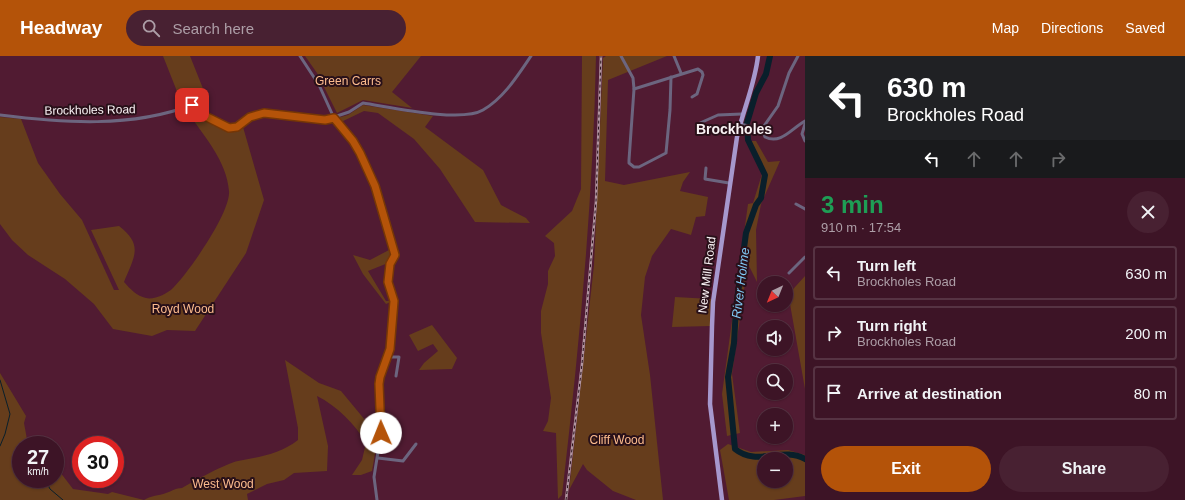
<!DOCTYPE html>
<meta charset="utf-8">
<style>
:root{--surface:#3d1426;--page:#482132;--text:#f1f3f6;--muted:#ad9ea7;--line:#563343;--accent:#b45309}
body{margin:0;font-family:Arial,sans-serif;background:var(--page);color:var(--text);height:100vh;display:flex;flex-direction:column;font-size:15px;white-space:nowrap}
*{box-sizing:border-box;margin:0}
p{font-size:13px;color:var(--muted)}
.icon{flex:none;width:22px;height:22px;fill:none;stroke:currentColor;stroke-width:2;stroke-linecap:round;stroke-linejoin:round}
.map{position:relative;flex:1;overflow:hidden}
.drawer{display:flex;flex-direction:column;background:var(--surface);width:380px}
.drawer>*{flex:none}
.hud{background:#202124;color:#fff;overflow:hidden}
.needle{width:26px;rotate:223deg}
.buttons{position:absolute;left:757px;top:220px;display:grid;gap:8px}
.buttons a{display:grid;place-items:center;width:36px;height:36px;border-radius:50%;background:var(--surface);box-shadow:0 1px 3px #0004,0 0 0 1px var(--line);font-size:20px}
.speed{position:absolute;left:12px;top:380px;display:flex;gap:8px;font-size:20px;font-weight:700;text-align:center}
.speed>*{display:grid;place-content:center;width:52px;height:52px;border-radius:50%;background:var(--surface);box-shadow:0 1px 3px #0004,0 0 0 1px var(--line);line-height:1}
.speed small{font-size:10px;font-weight:400}
.speed .limit{border:6px solid #d22;background:#fff;color:#111}
.pin{position:absolute;display:grid;place-items:center;width:34px;height:34px;color:#fff;margin:-17px;border-radius:8px;box-shadow:0 2px 6px #0006}
.me{position:absolute;width:44px;margin:-22px;rotate:359deg;stroke-linejoin:round;filter:drop-shadow(0 0 3px #0008)}
.turn{display:flex;align-items:center;gap:14px;height:84px;padding:0 16px;font-size:18px}
.turn .icon{width:52px;height:52px;stroke-width:2.5}
.turn b{display:block;font-size:28px;line-height:34px}
.lanes{display:flex;align-items:center;height:38px;padding:0 16px;background:#0003;justify-content:center;gap:20px;direction:ltr}
.lanes .off{opacity:.35}
.round{display:grid;place-items:center;flex:none;width:42px;height:42px;border-radius:21px;background:var(--page)}
.head{display:flex;align-items:center;justify-content:space-between;height:68px;padding:0 16px}
h1{font-size:24px;font-weight:700;line-height:30px;color:#1e9e55}
.action{display:flex;gap:8px;margin-top:auto;padding:8px 16px}
.action a{flex:1;height:46px;border-radius:24px;background:var(--accent);color:#fff;font-size:16px;font-weight:700;line-height:46px;text-align:center}
.action a+a{background:var(--page);color:var(--text)}
ul{padding:0;list-style:none}
li{display:flex;align-items:center;gap:12px;height:54px;margin:0 8px 6px;padding:0 8px;border:2px solid var(--line);border-radius:4px}
li div{flex:1}
li b{display:block;font-size:15px}
li em{font-style:normal}
header{display:flex;align-items:center;gap:24px;box-sizing:border-box;height:56px;padding:0 20px;background:var(--accent);color:#fff}
header strong{font-size:19px}
nav{display:flex;gap:22px;margin-inline-start:auto;font-size:14px}
.search{width:280px;height:36px;background:var(--page);display:flex;align-items:center;gap:10px;box-sizing:border-box;padding:0 14px;border-radius:22px;color:var(--muted);font-size:15px}
main{display:flex;flex:1;min-height:0}
.map>svg:first-child{display:block}
</style>
<header>
<strong>Headway</strong>
<div class="search"><svg class="icon" aria-label="search" viewBox="0 0 24 24"><circle cx="10" cy="10" r="6"/><path d="M15 15l6 6"/></svg>Search here</div>
<nav><a>Map</a><a>Directions</a><a>Saved</a></nav>
</header>
<main>
<div class="map">
<svg width="805" height="444" viewBox="0 0 805 444">
<rect width="100%" height="100%" fill="#511b32"/>
<!-- green -->
<g fill="#663d1c" fill-rule="evenodd">
<path d="M163,0H190L208,45C198,46 191,45 182,48Z"/>
<path d="M305,0H421L392,36L412,52L363,44L337,57L317,17Z"/>
<path d="M582,0H596C593,147 579,293 562,439L558,443L556,377L543,375L548,365L551,342L541,277V255L548,228V215L555,200L554,187L545,180L572,155L581,133Z"/>
<path d="M606,0H667L608,24L605,125L624,129L690,116L683,126L680,135L708,141L705,160L696,161L691,179L671,173L652,200L645,221L641,259L650,319L663,444H636L613,435L587,414L583,408L569,434L594,209L603,2Z"/>
<path d="M363,49L433,60L425,71L483,114L501,149L526,162L530,167L475,166L440,113L414,83L378,57L364,55L341,66L337,62L348,59Z"/>
<path d="M198,53L202,60L227,73L243,71L264,144L246,197L195,275L167,274L152,280L113,273L94,248L65,223L28,199L12,184L0,168V61L21,63L38,107L60,138L82,164L114,234H119L91,174L119,170C144,189 134,201 124,226C130,233 137,240 146,242C154,244 167,238 173,232C189,216 231,156 229,135C227,105 203,79 187,55Z"/>
<path d="M749,85H756L768,106L780,105L761,148L756,174L757,226L749,210L745,227L732,318L740,377L727,380L722,338L748,148L753,147L762,118Z"/>
<path d="M389,194L391,201L388,207L368,215L386,245H393L386,248L363,218L353,199L370,204Z"/>
<path d="M805,220V333L790,248L786,249V241Z"/>
<path d="M675,241L711,243L710,270L672,271Z"/>
<path d="M432,269L457,302L452,313L419,314L424,307L438,295L433,288L418,295L409,279Z"/>
<path d="M285,304L319,327L341,335L365,364L377,386L372,415L361,419H352L362,404L366,387C355,368 337,350 317,340L328,390L327,415L294,417L284,424L267,428L247,438L248,444H0V317L26,360L24,367L28,389H21V423H55L60,416L73,433L108,438L112,436L144,444C152,439 158,440 166,437C172,435 176,432 182,432C192,426 227,407 238,405C260,401 280,398 298,384V372Z"/>
<path d="M728,388L751,396L788,394L805,399V440L774,444H729L720,394ZM764,403H786V425H764Z"/>
</g>
<g fill="none" stroke-linecap="round" stroke-linejoin="round">
<!-- stream -->
<g stroke="#091f2b" stroke-width="1">
<path d="M0,324L10,358L5,378L0,390"/>
<path d="M45,423L50,433L63,444"/>
</g>
<!-- river -->
<path stroke="#091f2b" stroke-width="6" d="M770,0L766,18L756,37L747,67L748,84L765,119L761,142L756,149L746,177L736,252L734,287L728,321L735,393C757,411 783,390 805,403"/>
<!-- minor -->
<g stroke="#6c657f" stroke-width="3">
<path d="M300,0L319,29L334,62L353,85L360,97L376,133L395,199L389,208L388,225L394,245L390,293L380,321L379,328L381,377L374,421L377,444"/>
<path d="M621,0L633,22L634,33L629,104V107L634,111H639L666,97L670,54L671,21"/>
<path d="M674,0L681,17"/>
<path d="M634,33L698,13L702,16L703,19L697,38L692,41"/>
<path d="M0,59C64,67 131,72 192,49L198,51L205,60L230,72L237,71L250,61L264,57L325,64L349,56L363,47C390,51 461,67 483,54C504,42 518,19 531,0"/>
<path d="M700,67L718,59L742,58"/>
<path d="M740,68L762,73L765,81C781,89 792,72 805,65"/>
<path d="M805,68L802,78L805,85"/>
<path d="M762,73L778,50L789,17L798,0"/>
<path d="M706,112L705,123L729,127"/>
<path d="M796,148L805,153"/>
<path d="M789,217L805,201"/>
<path d="M387,301H399L396,320"/>
<path d="M378,402L403,405L416,388"/>
</g>
<!-- primary -->
<path stroke="#a698cd" stroke-width="4.5" d="M722,444L710,348L712,270L713,246L737,81C743,54 755,28 758,0"/>
<defs>
<path id="rail" d="M566,444L582,308L596,145L601,0"/>
</defs>
<!-- rail casing -->
<use href="#rail" stroke="#b296a1" stroke-width="2.5"/>
<!-- rail -->
<use href="#rail" stroke="#281019" stroke-width="1" stroke-dasharray="3" stroke-linecap="butt"/>
</g>
<g fill="none" stroke-linecap="round" stroke-linejoin="round">
<defs>
<path id="route" d="M192,49L198,51L205,60L229,72L237,71L250,61L264,57L325,64L334,62L353,85L360,97L375,130L395,199L390,208L388,226L394,245L390,293L380,321L379,328L381,377"/>
</defs>
<!-- route casing -->
<use href="#route" stroke="#753606" stroke-width="10"/>
<!-- route -->
<use href="#route" stroke="#b45309" stroke-width="7"/>
</g>
<g text-anchor="middle" stroke-width="4" stroke-linejoin="round" paint-order="stroke">
<!-- park labels -->
<g font-size="12" fill="#fdbc8e" stroke="#281019">
<text x="348" y="29">Green Carrs</text>
<text x="183" y="257">Royd Wood</text>
<text x="617" y="388">Cliff Wood</text>
<text x="223" y="432">West Wood</text>
</g>
<!-- street labels -->
<g font-size="12" fill="#faf3f5" stroke="#281019">
<text transform="translate(90 54) rotate(-1)" y="4">Brockholes Road</text>
<text transform="translate(707 219) rotate(-83)" y="4">New Mill Road</text>
</g>
<!-- water labels -->
<g font-size="13" font-style="italic" fill="#81caf7" stroke="#281019">
<text transform="translate(740 227) rotate(-83)" y="5">River Holme</text>
</g>
<!-- quarter labels -->
<g font-size="14" font-weight="bold" fill="#faf3f5" stroke="#281019">
<text x="734" y="78">Brockholes</text>
</g>
</g>
</svg>
<div class="buttons">
<a><svg class="needle" viewBox="-14 -14 28 28"><path d="M0-13l5 13h-10z" fill="#e53935"/><path d="M0 13l5-13h-10z" fill="#ad9ea7"/></svg></a>
<a><svg class="icon" aria-label="sound" viewBox="0 0 24 24"><path d="M4 9h4l5-4v14l-5-4H4zM17 9q2 3 0 6"/></svg></a>
<a><svg class="icon" aria-label="search" viewBox="0 0 24 24"><circle cx="10" cy="10" r="6"/><path d="M15 15l6 6"/></svg></a>
<a>+</a>
<a>−</a>
</div>
<div class="speed"><div>27<small>km/h</small></div><div class="limit">30</div></div>
<div class="pin" style="left:192px;top:49px;background:#d93025"><svg class="icon" aria-label="arrive" viewBox="0 0 24 24"><path d="M6 21V4h12l-3 4 3 4H6"/></svg></div>
<svg class="me" style="left:381px;top:377px" viewBox="-20 -20 40 40"><circle r="19" fill="#fff"/><path d="M0-13L10 11 0 6-10 11z" fill="#b45309"/></svg>
</div>
<section class="drawer">
<div class="hud">
<div class="turn"><svg class="icon" aria-label="left" viewBox="0 0 24 24"><path d="M17 20v-9H6M10 6l-5 5 5 5"/></svg><div><b>630 m</b>Brockholes Road</div></div>
<div class="lanes"><svg class="icon" aria-label="left" viewBox="0 0 24 24"><path d="M17 20v-9H6M10 6l-5 5 5 5"/></svg><svg class="icon off" aria-label="ahead" viewBox="0 0 24 24"><path d="M12 20V5M6 11l6-6 6 6"/></svg><svg class="icon off" aria-label="ahead" viewBox="0 0 24 24"><path d="M12 20V5M6 11l6-6 6 6"/></svg><svg class="icon off" aria-label="right" viewBox="0 0 24 24"><path d="M7 20v-9h11M14 6l5 5-5 5"/></svg></div>
</div>
<div class="head"><div><h1>3 min</h1><p>910 m · 17:54</p></div><a class="round"><svg class="icon" aria-label="close" viewBox="0 0 24 24"><path d="M6 6l12 12M18 6L6 18"/></svg></a></div>
<ul>
<li><svg class="icon" aria-label="left" viewBox="0 0 24 24"><path d="M17 20v-9H6M10 6l-5 5 5 5"/></svg><div><b>Turn left</b><p>Brockholes Road</p></div><em>630 m</em></li>
<li><svg class="icon" aria-label="right" viewBox="0 0 24 24"><path d="M7 20v-9h11M14 6l5 5-5 5"/></svg><div><b>Turn right</b><p>Brockholes Road</p></div><em>200 m</em></li>
<li><svg class="icon" aria-label="arrive" viewBox="0 0 24 24"><path d="M6 21V4h12l-3 4 3 4H6"/></svg><div><b>Arrive at destination</b></div><em>80 m</em></li>
</ul>
<div class="action"><a>Exit</a><a>Share</a></div>
</section>
</main>
